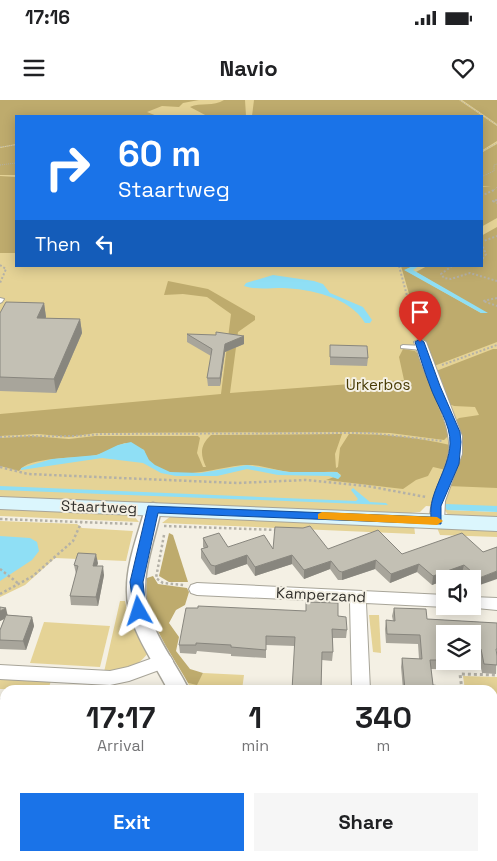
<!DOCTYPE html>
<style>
:root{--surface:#fff;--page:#f6f6f6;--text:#202124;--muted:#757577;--accent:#1a73e8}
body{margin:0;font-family:"Space Grotesk",sans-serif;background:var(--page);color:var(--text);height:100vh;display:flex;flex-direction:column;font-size:19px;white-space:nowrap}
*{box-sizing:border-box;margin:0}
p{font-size:16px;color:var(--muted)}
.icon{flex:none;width:28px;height:28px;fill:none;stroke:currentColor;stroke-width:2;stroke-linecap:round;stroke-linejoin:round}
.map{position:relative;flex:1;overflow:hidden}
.panel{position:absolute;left:0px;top:585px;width:498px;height:176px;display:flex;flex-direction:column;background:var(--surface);border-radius:15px 15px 0 0;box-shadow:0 2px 12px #0003}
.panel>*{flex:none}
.top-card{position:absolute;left:15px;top:15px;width:468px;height:152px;border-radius:0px;box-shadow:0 2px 12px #0003;background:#1a73e8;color:#fff;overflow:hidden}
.tools{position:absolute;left:436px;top:470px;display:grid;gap:10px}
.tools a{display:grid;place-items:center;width:45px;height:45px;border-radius:0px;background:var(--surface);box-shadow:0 2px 12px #0003;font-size:25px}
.pin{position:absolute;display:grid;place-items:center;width:42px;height:42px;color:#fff;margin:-51px -21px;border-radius:50% 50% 50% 0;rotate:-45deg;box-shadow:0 0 5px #0007}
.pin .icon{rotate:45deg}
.me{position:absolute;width:55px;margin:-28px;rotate:354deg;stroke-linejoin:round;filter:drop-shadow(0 0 4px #0008)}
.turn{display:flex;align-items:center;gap:18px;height:105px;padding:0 20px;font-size:22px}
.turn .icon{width:65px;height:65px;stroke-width:2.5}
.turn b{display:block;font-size:35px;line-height:42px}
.then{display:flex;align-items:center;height:48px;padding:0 20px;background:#0003;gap:10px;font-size:19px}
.eta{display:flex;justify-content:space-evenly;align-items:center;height:85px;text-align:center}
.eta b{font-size:30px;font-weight:700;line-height:35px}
.button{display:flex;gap:10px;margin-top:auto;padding:10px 20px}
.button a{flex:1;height:58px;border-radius:0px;background:var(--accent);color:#fff;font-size:20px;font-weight:700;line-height:58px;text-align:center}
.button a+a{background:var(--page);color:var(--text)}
.status{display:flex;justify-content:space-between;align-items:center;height:35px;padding:0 25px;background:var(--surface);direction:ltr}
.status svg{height:14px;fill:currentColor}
header{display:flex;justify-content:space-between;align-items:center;height:65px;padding:0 20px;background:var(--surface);font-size:22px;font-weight:700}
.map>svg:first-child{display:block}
</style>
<div class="status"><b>17:16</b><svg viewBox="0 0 49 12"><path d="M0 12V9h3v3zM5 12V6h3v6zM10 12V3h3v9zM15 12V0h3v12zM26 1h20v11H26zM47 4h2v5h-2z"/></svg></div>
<header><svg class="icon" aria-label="menu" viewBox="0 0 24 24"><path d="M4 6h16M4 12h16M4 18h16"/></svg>Navio<svg class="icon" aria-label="heart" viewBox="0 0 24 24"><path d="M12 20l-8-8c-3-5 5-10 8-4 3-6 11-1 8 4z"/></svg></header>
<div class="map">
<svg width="497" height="761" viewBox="0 0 497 761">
<rect width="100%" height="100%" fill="#f4f0e4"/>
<!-- green -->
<g fill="#e5d396" fill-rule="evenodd">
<path d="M0,0H497V409L447,410L497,412V419L450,417L442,407L426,406L420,412L410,413V416L0,399ZM16,16H481V166H16Z"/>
<path d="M0,407L132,414L139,422L0,416Z"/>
<path d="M171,416L414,425L415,434L162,423Z"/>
<path d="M0,421L77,424L82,428L133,431L126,461L55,458L25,485L0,497Z"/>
<path d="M436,425L497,428V437L440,435Z"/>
<path d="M120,501H125L128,515L148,553C136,569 124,569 104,572Z"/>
<path d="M369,515H379L381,553L373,552Z"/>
<path d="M44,522L110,526L100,567L30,563Z"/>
<path d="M203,573L244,575L242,590H191L188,583L197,584Z"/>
<path d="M463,576L497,577V615L493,614L492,590H465Z"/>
<path d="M0,578L51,581L48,590L0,589Z"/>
<rect x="0" y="662" width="5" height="57"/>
</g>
<!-- forest -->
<g fill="#beab6d">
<path d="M0,0H199L183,3L179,7L162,6L147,12L157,16H16V44L0,47Z"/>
<path d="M224,0H245L246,16H207L190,7C200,2 214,7 224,0Z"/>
<path d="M254,0H459L497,26V41L481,51V16H252Z"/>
<path d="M462,0H497V24Z"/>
<path d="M497,44V118L481,127V87L491,86H481V53Z"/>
<path d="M16,45V75H0V48Z"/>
<path d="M0,76L16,77V153H0Z"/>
<path d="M497,127V242L434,266L423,242L401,166H413L405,170L481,213H486L416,172L427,166H481V136Z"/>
<path d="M168,181L208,189L255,216V220L238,232L230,293L404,280L399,257L403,249L415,251L419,255L449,335L444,340L390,333L350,332L96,333L69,337L38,334L0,336V314L221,294L231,214L207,197L183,194L164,195Z"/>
<path d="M493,249H497V388L448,386L455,321L459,318L479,315L475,307L454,306L447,303L436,271Z"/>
<path d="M342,334L335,354L336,368L338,367L340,348L349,334C383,334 417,337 450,345L446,370L433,367L428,376L416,380L403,389L326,380L334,377L338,379L341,375L337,372C322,371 306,374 291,372C277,371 263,365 249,365C221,364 155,393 144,350L125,343C115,346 106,353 96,355C79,359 28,356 19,371L0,366V338L31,336L69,339L95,336H198L200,338L197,353L203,367H206C200,354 200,345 211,335Z"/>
<path d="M169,433L173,435L188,482H169L159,476Z"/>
<path d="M153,476L158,484L187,488L189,492L185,505L176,510L169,523L179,537L176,551L190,569L203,573L197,585L188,583C171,552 141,515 147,478Z"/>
</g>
<!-- water -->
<g fill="#8fdff5">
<path d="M413,166H419L413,170L488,213H481L404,170Z"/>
<path d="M273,175L314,181L323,184L330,193L363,207L372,220L370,223H365C350,197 310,189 282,188C270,188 255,190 244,186L246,183Z"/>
<path d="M131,342L144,350L149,360L155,365L170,372L200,373L247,365L289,372H337L341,376L338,379L329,376L278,375L247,369L217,376H176L161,373L143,363L102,358L21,370V368L52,359L97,355L118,345Z"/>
<path d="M0,386L356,401L358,399L351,390L353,388L370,402L386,403L388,405L0,390Z"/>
<path d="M446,404L497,406V412L447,410L444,406Z"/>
<path d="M0,436L30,438L37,442L39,451L32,460L0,481Z"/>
</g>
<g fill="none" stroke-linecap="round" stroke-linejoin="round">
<defs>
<g id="service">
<path d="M0,198L4,199L2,202L0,203Z"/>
<path d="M403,245L422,246L425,248L422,250L401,248V246Z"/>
<path d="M21,756H32L34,761H23Z"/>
</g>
<g id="minor">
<path d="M420,239L426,242L462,336V354L445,401L444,421L437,426L430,421C429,395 446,376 449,351C452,322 426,282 418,253L414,242Z"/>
<path d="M197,483L445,495V506H447L445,507L366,503L370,590H352L350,502L197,495L191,493L189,489L191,485Z"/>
<path d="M472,497L497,498V510L466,507L472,506Z"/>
<path d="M164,554L170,556L173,561L170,566L129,581L110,585L0,579V565L110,571L128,567Z"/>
<rect x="318" y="756" width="20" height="5"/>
</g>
<g id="tertiary">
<path d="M153,403L159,405L161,409C156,435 144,465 145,492C147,528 174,559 189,590H168C153,560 127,527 127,492C126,464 138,435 145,409L147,405Z"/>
<rect x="162" y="756" width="24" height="5"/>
</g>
<path id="secondary" d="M0,397L497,417V431L0,409Z"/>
</defs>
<!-- service casing -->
<use href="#service" stroke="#a8a599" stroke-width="2"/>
<!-- minor casing -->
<use href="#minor" stroke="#a8a599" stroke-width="2"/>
<!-- tertiary casing -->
<use href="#tertiary" stroke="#a8a599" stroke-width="3"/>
<!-- secondary casing -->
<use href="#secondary" stroke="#a8a599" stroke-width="2"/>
<!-- path-far3 -->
<g stroke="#b4b1a7" stroke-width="1" stroke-dasharray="1 1" stroke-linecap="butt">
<path d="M460,0L497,25"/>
<path d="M0,47L16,45"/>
<path d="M481,52L497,43"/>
<path d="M0,65L16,63"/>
<path d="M481,77L494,71V65L497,64"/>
<path d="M493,91L497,87"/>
</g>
<!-- path-far2 -->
<g stroke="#b4b1a7" stroke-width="2" stroke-dasharray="2 2" stroke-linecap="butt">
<path d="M481,96L494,90"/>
<path d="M497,100L493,101L497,103"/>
<path d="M481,114L483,115L481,117"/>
<path d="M481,142L497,136"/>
<path d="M481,143L486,154L481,161"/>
<path d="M0,165L6,169L0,183"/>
<path d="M399,166L417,233"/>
<path d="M452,166L441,174L444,178L451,179L470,173L497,181"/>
<path d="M497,198L483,201L497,206"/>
<path d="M442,265L497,245"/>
<path d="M0,337C34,335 66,338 100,334L369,333L442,341"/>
</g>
<!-- path-far1 -->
<g stroke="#b4b1a7" stroke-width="2.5" stroke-dasharray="2.5 2.5" stroke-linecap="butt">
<path d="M0,367L28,374L237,383L306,380L367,386L426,397"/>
<path d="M0,419L133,424"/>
<path d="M164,426L278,430"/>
<path d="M164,435L156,478L163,483L184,485"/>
<path d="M0,469L19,484"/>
<path d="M0,494L33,476L73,441L81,423"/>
</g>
<!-- path -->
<g stroke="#b4b1a7" stroke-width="3" stroke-dasharray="3 3" stroke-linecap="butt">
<path d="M462,590L460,574L497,575"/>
<path d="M492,617H497"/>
<path d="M0,724L5,727"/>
<path d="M213,761L214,756"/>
</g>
<!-- service -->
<use href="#service" fill="#fff" fill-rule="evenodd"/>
<!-- minor -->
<use href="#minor" fill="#fff" fill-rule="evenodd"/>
<!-- tertiary -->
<use href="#tertiary" fill="#fff" fill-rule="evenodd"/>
<!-- secondary -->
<use href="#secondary" fill="#dbf6fd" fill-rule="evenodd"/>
</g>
<!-- wall -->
<g fill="#a8a59b">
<path d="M44,203L46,218L80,219L82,233L56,293L0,291V213Z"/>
<path d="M187,234L244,244L225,252L220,286H208L207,278L211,256L187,242Z"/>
<path d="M330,245L368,258L367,266L330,265Z"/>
<path d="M203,438L228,447L273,449H328L402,454L483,452L497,447L477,486L472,482V479H469L462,473L448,479H445V480L432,485L417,472L390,483L375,469L342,480H338L330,469L304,479L292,464L255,476L247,464L215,475L212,474L201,458V449L204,448L203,447Z"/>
<path d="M98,463L97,466L104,475L98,506L71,505L70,496L76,474L74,465Z"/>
<path d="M0,507L8,515L32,517L34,526L26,550L0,549V530L4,519L0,521Z"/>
<path d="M394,508L427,519L497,523L496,574L482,573L479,558H472V534H445V561H451L450,563L439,562L437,569H431L433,585L454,590H403L401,567L402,558L419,559L418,544L386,543L385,529L386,520L393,521L392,516Z"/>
<path d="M338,516L347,530L346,538H333V552L332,561L322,560L295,546L266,545V558L231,556V554L197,551L196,554L180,553L179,545Z"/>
<rect x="0" y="599" width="5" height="58"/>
<path d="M75,756H117L116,760H105V761H74Z"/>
</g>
<!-- shaded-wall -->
<g fill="#88867e">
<path d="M44,203L46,217L39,231L37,218Z"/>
<path d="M80,219L82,233L56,293L54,279Z"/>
<path d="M244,236V244L225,252L220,286V278L225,244Z"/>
<path d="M96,454L98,463L94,475L93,466Z"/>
<path d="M247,455V464L215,475V466Z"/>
<path d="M292,455V464L255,476V467Z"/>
<path d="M376,460L375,469L342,480V472Z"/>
<path d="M331,461L330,469L304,479V470Z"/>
<path d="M419,464L417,472L390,483L391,474Z"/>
<path d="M464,465L462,473L448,479H445V480L432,485L433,476Z"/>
<path d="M103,466L104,475L98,506L96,497Z"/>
<path d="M497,471V479L477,486L479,478Z"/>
<path d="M6,508L8,517L0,521V511Z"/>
<path d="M32,517L34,526L26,550L23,541Z"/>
<path d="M0,729L2,736L0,737Z"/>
<path d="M103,756H104L105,761H102Z"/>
</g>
<!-- building -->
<g fill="#c3c0b4" stroke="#88867e">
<path d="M6,202L44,203L37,218L80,219L54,279L0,277V213Z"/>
<path d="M216,232L244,236L225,244L220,278H207L212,249L187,234L216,235Z"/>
<path d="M330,245L367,246L368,258L330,257Z"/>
<path d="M310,426L328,449L378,430L402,454L462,433L483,452L497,447V471L479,478L464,465L433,476L419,464L391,474L376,460L342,472L339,471L331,461L304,470L292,455L255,467L247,455L215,466L211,465L201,449L208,447L203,438L219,433L228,447L264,435L273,449L275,427L303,428Z"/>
<path d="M78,453L96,454L93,466H103L96,497L70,496L78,466L74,465Z"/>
<path d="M306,502L338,503V516L346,517L347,530L332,529L333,552H322L321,590H292L295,537L266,536V550L231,547V545L196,543V545H179L186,508H198V506L306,511Z"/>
<path d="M0,507L6,508L0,511Z"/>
<path d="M394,508L426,509L427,519L497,523V549H496L497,556V565L484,564L481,549H472V534H445V554L438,553L439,560H430L433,585L454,588V590H405L402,558L422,559L420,535L387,534L386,520L395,521Z"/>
<path d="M6,515L32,517L23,541L0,540V530Z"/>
<path d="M0,599H5V649L0,648Z"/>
<path d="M0,744L5,751V756H8L11,760L10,761H0Z"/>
<path d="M75,756H103L102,761H74Z"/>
<rect x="215" y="756" width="64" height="5"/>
<path d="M358,756H492L493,761H358Z"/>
</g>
<!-- route -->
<path fill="#1a73e8" stroke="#114b97" d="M420,239L424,242L440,286L460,332L461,342L459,364L441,406V424L158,413L143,482L146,511L139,516L134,514L130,482L148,406L431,417C428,393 449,370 450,344C451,324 436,304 430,286C424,271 420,256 415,242Z"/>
<!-- slow -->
<path fill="#f59e0b" d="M322,412L437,417L443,421L437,425L318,419V414Z"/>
<g text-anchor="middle" stroke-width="4" stroke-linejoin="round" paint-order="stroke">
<!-- park labels -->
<g font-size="15" fill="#473a05" stroke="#f4f0e4">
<text x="378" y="290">Urkerbos</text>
</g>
<!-- street labels -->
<g font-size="15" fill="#32302c" stroke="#f4f0e4">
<text transform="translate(99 407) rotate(2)" y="5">Staartweg</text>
<text transform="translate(321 495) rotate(3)" y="5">Kamperzand</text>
</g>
</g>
</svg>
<div class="tools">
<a><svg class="icon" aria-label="sound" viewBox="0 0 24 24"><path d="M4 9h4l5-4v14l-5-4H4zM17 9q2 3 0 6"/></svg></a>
<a><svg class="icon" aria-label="layers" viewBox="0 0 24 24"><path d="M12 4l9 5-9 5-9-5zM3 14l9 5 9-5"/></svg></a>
</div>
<div class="pin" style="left:420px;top:242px;background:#d93025"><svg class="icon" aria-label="arrive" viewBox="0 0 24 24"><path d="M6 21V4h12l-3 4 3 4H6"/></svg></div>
<svg class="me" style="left:139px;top:511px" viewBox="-20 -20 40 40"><path d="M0-17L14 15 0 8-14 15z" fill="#1a73e8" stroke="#fff" stroke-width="4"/></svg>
<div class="top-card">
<div class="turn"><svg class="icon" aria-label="right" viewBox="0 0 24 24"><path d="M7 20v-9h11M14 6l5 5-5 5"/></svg><div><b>60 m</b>Staartweg</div></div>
<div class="then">Then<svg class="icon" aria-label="left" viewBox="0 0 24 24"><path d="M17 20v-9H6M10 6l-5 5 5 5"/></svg></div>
</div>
<section class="panel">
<div class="eta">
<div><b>17:17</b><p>Arrival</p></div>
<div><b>1</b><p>min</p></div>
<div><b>340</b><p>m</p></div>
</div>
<div class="button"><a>Exit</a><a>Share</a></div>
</section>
</div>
